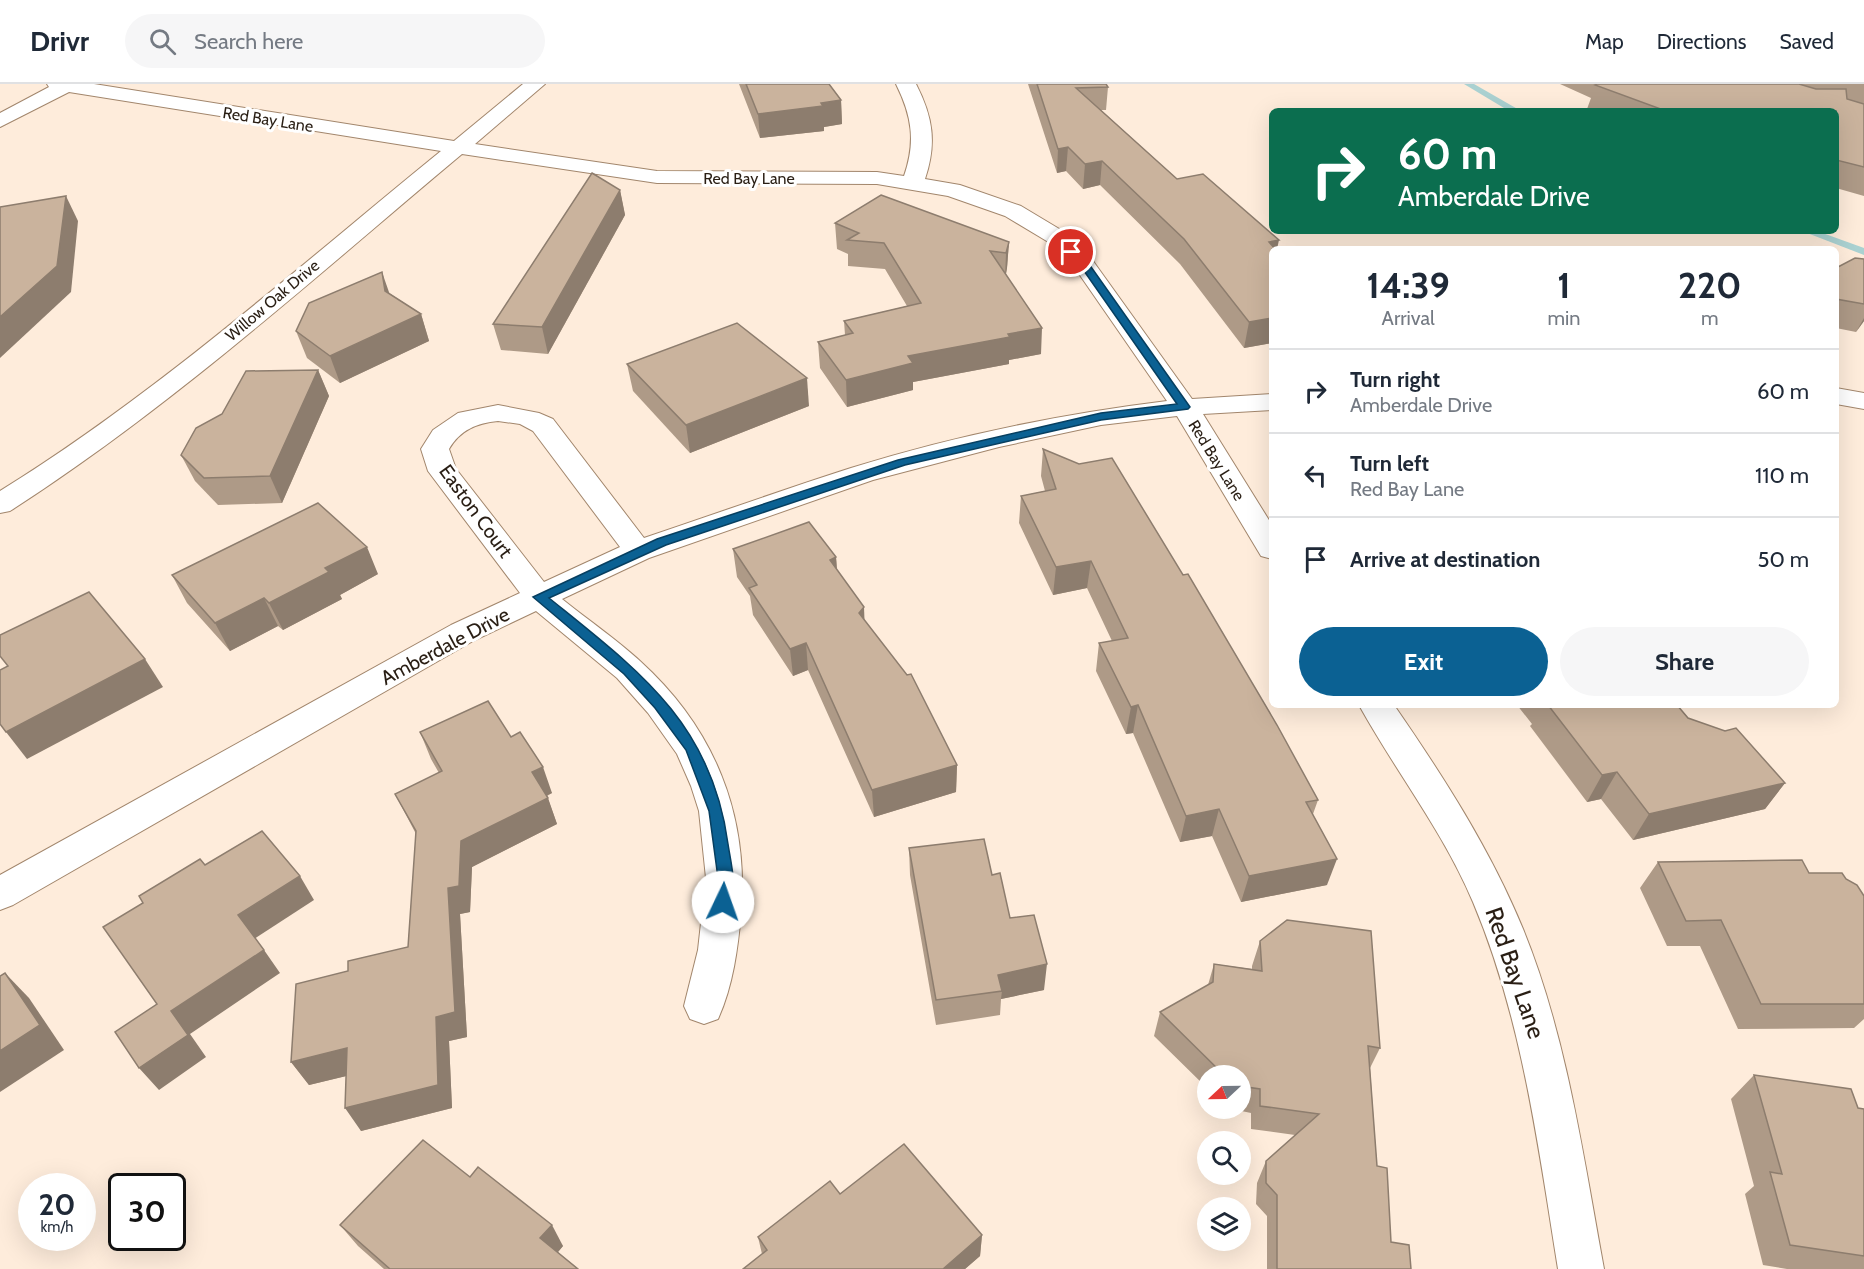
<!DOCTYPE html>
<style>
:root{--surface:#fff;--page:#f6f6f7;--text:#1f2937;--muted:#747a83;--line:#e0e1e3;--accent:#0b6193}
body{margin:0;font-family:Cabin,sans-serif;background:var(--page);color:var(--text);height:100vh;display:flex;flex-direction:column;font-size:22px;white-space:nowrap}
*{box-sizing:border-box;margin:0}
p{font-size:20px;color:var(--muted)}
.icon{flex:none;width:33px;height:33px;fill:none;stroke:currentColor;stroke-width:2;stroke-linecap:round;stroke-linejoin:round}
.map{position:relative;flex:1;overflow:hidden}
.side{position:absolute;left:1269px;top:162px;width:570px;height:462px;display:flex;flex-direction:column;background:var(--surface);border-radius:9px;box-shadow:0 6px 24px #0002}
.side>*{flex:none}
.banner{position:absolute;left:1269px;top:24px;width:570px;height:126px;border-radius:9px;box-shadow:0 6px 24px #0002;background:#0b6e4f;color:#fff;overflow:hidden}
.needle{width:39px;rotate:248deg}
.buttons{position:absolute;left:1197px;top:981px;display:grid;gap:12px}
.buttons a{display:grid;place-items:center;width:54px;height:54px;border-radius:50%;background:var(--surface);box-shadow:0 6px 24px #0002;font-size:30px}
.speed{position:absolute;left:18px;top:1089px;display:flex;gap:12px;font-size:30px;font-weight:700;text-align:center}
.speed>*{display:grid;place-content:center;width:78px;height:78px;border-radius:50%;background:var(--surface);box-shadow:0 6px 24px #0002;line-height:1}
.speed small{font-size:15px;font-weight:400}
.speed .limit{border:3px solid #111;border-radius:9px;background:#fff;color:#111}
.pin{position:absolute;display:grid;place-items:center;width:51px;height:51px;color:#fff;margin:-26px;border:3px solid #fff;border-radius:50%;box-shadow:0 2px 6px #0007}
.me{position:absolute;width:66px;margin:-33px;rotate:3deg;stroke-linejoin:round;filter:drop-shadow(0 0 4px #0008)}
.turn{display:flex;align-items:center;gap:21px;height:126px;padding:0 30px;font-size:27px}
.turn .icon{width:78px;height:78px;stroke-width:2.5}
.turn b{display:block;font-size:42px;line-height:51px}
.eta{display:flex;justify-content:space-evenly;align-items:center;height:102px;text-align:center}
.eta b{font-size:36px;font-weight:700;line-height:42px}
.action{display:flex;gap:12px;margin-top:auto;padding:12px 30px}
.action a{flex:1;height:69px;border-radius:36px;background:var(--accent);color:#fff;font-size:24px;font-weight:700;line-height:69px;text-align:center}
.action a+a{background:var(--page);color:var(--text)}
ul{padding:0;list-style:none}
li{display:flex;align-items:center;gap:18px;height:84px;padding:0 30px;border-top:2px solid var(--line)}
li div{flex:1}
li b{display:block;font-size:22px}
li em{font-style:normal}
header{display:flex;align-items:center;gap:36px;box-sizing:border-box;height:84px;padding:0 30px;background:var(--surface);border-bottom:2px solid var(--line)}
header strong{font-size:28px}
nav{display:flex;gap:33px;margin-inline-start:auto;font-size:21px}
.search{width:420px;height:54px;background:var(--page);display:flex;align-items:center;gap:15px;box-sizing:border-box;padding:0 21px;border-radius:33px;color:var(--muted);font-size:22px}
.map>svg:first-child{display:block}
</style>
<header>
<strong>Drivr</strong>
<div class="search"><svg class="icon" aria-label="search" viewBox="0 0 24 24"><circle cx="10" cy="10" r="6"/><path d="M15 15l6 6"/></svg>Search here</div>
<nav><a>Map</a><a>Directions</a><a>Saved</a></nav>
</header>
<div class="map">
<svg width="1864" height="1185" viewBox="0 0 1864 1185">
<rect width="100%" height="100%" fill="#feecdb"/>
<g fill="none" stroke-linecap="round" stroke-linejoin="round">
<!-- stream -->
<g fill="#aad1d1" fill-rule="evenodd">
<path d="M1464,0H1474L1521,27H1509Z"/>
<path d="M1802,147H1817L1864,164V171Z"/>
</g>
<defs>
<g id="minor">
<path d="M47,0H94L454,57L523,0H545L475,60L657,87L877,88L904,92C916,58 912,32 896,0H916C933,33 937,59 925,95L960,101L1021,122L1066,149L1093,177L1192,315L1272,310V326L1203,330L1272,441V475L1261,472L1177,332L1101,341L999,363L873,396L649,474L562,515C588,536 616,555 640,577C714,644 749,730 741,829C738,864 733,902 718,935L704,940L690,935L684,922L698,866L706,794L699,727L691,702L677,670L648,629L617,594L536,527L473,557L13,821L0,826V791L451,541L520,509L428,387L421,365L433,346L458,329L498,321L539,329L553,335L644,454C713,431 782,406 851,384C954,352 1061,330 1167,317L1077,187L1050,159L1005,132L948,112L877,100L657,99L462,70C315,193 172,323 10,427L0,429V407C158,309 297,184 441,67L69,8L0,43V29L49,3ZM498,337L520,340L533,347L620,463L544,498L456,385L449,365C460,346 477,339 498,337Z"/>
<path d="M1836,304L1864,309V325L1836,320Z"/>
<path d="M1359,621H1394C1443,692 1490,765 1523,845C1567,953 1583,1071 1604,1185H1558C1538,1061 1522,934 1473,818C1443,747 1396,688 1359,621Z"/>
</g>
</defs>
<!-- minor casing -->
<use href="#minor" stroke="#a2866c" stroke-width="2"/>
<!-- minor -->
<use href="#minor" fill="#fff" fill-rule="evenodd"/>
</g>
<!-- wall -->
<g fill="#ae9a87">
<path d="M739,0H829L841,16L842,40L824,43V47L760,54Z"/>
<path d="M1028,0H1106L1108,3L1106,26H1101L1177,95L1272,165V259L1244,264L1180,180L1100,101L1083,105L1066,87L1057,89Z"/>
<path d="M1560,0H1864V112L1836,104V27H1593L1587,25L1591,14Z"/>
<path d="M620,106L625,131L548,270L501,266L493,240Z"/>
<path d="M835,139L1009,158L1007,184L1006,190L1041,270L1009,276V280L913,298V306L847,323L820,284L818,258L845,251L844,237L907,222L885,185L848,182V170L837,165Z"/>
<path d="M1864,175V237L1856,248L1836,244V184Z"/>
<path d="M389,209L421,230L429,257L340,299L307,274L296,247Z"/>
<path d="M627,280L809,322L690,369L633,307Z"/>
<path d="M318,286L329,312L282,419L218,421L195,397L181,371Z"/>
<path d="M1043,365L1318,716L1313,730L1327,801L1241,818L1212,752L1180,758L1133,649L1126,650L1096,587L1099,559L1112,557L1087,504L1053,511L1019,439L1021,412L1045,407L1041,392Z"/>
<path d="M733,465L836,473L837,486L864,523V536L957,681L956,708L874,733L808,586L793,592L753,531L750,512L737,493Z"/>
<path d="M378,490L340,511L342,515L283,546L278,542L230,567L187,519L172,491Z"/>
<path d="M1517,621H1677L1688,634L1785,699L1765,725L1633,756L1601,715L1587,718L1530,642L1532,640Z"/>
<path d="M420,648L511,653L552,709L547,712L557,740L472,783L470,828L460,830L467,953L449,957L452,1024L361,1047L346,992L309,1001L291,978L348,887L408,863L416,750L395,710L439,689L431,675Z"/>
<path d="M909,764L992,791L1010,834L1044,906L1001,915L1000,931L936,941L910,791Z"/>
<path d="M1658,778L1809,789L1846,795L1864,812V935L1854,944L1738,945L1700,862H1667L1640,804Z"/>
<path d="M1260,857L1380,964L1370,984L1377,1082L1391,1158L1411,1185H1267V1132L1256,1120L1257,1099L1266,1077L1295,1051L1251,1045V1029L1227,1024H1240V992H1208V1005L1154,952L1160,928L1208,901L1214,880L1252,885V882Z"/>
<path d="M1754,991L1858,1024L1864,1025V1185H1787L1763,1181L1745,1110L1754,1102L1731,1015Z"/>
<path d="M470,1093L563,1162L558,1168L578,1185H384L358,1162L340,1141Z"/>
<path d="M840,1110L982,1151L980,1172L965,1185H743L762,1170L758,1153Z"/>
</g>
<!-- shaded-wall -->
<g fill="#8d7d6e">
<path d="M841,16L842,40L824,43V47L760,54L758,30Z"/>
<path d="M1068,63L1066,87L1057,89L1058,65Z"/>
<path d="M1102,77L1100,101L1083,105L1085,80Z"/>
<path d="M620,106L625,131L548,270L542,243Z"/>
<path d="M66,112L78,137L71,208L0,274V233Z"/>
<path d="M1279,156L1277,165H1272L1269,158Z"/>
<path d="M1009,158L1007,184L1005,195L1006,169Z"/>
<path d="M382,188L391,214L385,207Z"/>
<path d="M421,230L429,257L340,299L330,272Z"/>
<path d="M1272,234V259L1244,264L1249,238Z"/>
<path d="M1864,234V237L1856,248Z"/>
<path d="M1042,244L1041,270L1009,276V280L913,298V306L847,323L846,296L908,272L1008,250Z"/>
<path d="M318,286L329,312L282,419L270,392Z"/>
<path d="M807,294L809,322L690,369L686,341Z"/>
<path d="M367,463L378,490L340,511L342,515L283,546L269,519L325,484Z"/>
<path d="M836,473L838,501L830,476Z"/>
<path d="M1091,477L1087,504L1053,511L1056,483Z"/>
<path d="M264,514L278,542L230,567L215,539Z"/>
<path d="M864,523L865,550L859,529Z"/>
<path d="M806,559L808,586L793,592L790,565Z"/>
<path d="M145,575L163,603L27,675L6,648Z"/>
<path d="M1138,621L1133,649L1126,650L1131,623Z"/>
<path d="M957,681L956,708L874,733L872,706Z"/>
<path d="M543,683L552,709L541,714L532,688Z"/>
<path d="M1617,688L1601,715L1587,718L1602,691Z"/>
<path d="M1785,699L1765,725L1633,756L1649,730Z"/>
<path d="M548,714L557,740L472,783L470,828L460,830L467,953L449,957L452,1024L361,1047L345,1024L436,933L448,804L461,757Z"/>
<path d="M1219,725L1212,752L1180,758L1186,732Z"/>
<path d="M1337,775L1327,801L1241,818L1249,792Z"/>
<path d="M300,792L314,816L254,855L238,831Z"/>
<path d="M264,866L280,889L190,950L206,973L159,1006L139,984L171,927Z"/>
<path d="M1047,880L1044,906L1001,915L1002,907L998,891Z"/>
<path d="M5,889L29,914L64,966L0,1008V967Z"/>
<path d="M347,964L363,988L309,1001L291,978Z"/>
<path d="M552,1141L563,1162L552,1175L540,1154Z"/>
<path d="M982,1151L980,1172L965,1185H943Z"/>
</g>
<!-- building -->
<g fill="#cab39d" stroke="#8d7d6e" stroke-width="1.5">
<path d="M746,0H829L841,16L821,19L823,22L758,30Z"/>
<path d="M1037,0H1106L1108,3L1076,4L1177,95L1203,90L1279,156L1269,158L1275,165H1272V234L1249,238L1184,155L1102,77L1085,80L1068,63L1058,65Z"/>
<path d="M1597,0H1799L1816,5H1846L1847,15L1864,20V83L1836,76V27H1666L1595,1Z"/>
<path d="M592,89L620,106L542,243L493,240Z"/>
<path d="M881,111L1009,158L1006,169L990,167L1042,244L1008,250L1010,253L908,272L913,279L846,296L818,258L853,249L844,237L921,219L884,159L847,156L859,149L835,139Z"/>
<path d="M66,112L57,182L0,233V123Z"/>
<path d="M1855,174L1864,175V220L1836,215V184Z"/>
<path d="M382,188L385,207L421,230L330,272L296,247L309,219Z"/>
<path d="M737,239L807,294L686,341L627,280Z"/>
<path d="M318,286L270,392L204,394L181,371L196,344L222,330L246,287Z"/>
<path d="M1043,365L1079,380L1112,374L1183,491L1188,490L1277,641L1318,716L1306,718L1337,775L1249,792L1219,725L1186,732L1138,621L1131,623L1099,559L1128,554L1091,477L1056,483L1021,412L1056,405Z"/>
<path d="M318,419L367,463L325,484L329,488L269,519L264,514L215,539L172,491Z"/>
<path d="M809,438L836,473L830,476L864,523L859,529L907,591L911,590L957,681L872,706L806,559L790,565L749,504L757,501L733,465Z"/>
<path d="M89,508L145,575L6,648L0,640V586L8,582L0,572V551Z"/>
<path d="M488,617L511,653L520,648L543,683L532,688L548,714L461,757L459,802L448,804L455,928L436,933L438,1001L345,1024L347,964L291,978L296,900L348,887V877L408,863L416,747L395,710L442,687L420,648Z"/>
<path d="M1548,621H1677L1688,634L1725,647L1736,644L1785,699L1649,730L1617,688L1602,691Z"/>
<path d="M262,747L300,792L238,831L264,866L171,927L188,951L139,984L115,948L157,920L103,843L143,819L139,812L200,775L205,781Z"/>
<path d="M984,755L992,791L1000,789L1010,834L1034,831L1047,880L998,891L1002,907L936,916L909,764Z"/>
<path d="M1802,776L1809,789H1842L1846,795L1857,801L1864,812V920H1761L1721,836L1686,837L1658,778Z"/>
<path d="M1287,836L1371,847L1380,964L1368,962L1377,1082L1387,1084L1391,1158L1409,1161L1411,1185H1277V1111L1266,1099V1077L1319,1030L1260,1022V1005L1240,1002V992H1225L1160,928L1213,898L1214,880L1262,887L1260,857Z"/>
<path d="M5,889L40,941L0,967V892Z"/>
<path d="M1754,991L1851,1005L1858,1024L1864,1025V1172L1790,1161L1770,1088L1782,1090Z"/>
<path d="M423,1056L470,1093L478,1083L552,1141L540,1154L578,1185H390L340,1141Z"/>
<path d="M904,1060L982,1151L943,1185H743L767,1166L758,1153L830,1097L840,1110Z"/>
</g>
<!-- route -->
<path fill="#0b6193" stroke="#073f60" stroke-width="1.5" d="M1068,166H1075L1089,180L1190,323L1188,325L1101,336L905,381L666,461L549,514C638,586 712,639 728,760C731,780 738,804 729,823H717L715,818L718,794L709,727L686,666L655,624L624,590L533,513L657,455L898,376L1101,329L1177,320L1082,184L1068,170Z"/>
<g text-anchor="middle" stroke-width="6" stroke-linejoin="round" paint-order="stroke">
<!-- far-street labels -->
<g font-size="16" fill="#291e14" stroke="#fff">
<text transform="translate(268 35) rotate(9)" y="6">Red Bay Lane</text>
<text x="749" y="100">Red Bay Lane</text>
<text transform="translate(272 216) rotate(-40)" y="6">Willow Oak Drive</text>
<text transform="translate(1217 376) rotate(58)" y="6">Red Bay Lane</text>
</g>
<!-- street labels -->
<g font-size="20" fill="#291e14" stroke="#fff">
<text transform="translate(476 427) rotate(54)" y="7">Easton Court</text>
<text transform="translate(445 562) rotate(-28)" y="7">Amberdale Drive</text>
</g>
<!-- near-street labels -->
<g font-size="24" fill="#291e14" stroke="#fff">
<text transform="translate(1515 889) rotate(71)" y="8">Red Bay Lane</text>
</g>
</g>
</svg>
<div class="buttons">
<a><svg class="needle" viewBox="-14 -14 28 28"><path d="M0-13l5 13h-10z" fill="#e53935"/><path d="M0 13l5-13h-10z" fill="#747a83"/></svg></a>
<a><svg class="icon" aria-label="search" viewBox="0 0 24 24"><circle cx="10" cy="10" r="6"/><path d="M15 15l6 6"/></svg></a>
<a><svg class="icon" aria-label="layers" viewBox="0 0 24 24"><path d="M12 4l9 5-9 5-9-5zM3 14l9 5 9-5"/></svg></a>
</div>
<div class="speed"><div>20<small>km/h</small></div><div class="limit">30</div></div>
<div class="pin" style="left:1071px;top:168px;background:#d93025"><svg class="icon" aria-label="arrive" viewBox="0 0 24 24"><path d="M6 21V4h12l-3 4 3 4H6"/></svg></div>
<svg class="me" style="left:723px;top:818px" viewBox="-20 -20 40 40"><circle r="19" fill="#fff"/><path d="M0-13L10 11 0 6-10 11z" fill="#0b6193"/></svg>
<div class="banner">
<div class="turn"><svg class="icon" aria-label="right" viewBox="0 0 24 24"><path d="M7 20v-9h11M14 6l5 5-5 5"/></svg><div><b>60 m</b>Amberdale Drive</div></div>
</div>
<section class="side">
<div class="eta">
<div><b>14:39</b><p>Arrival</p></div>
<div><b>1</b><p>min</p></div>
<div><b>220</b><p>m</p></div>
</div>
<ul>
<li><svg class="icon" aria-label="right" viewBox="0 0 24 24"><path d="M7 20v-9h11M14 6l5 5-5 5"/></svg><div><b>Turn right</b><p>Amberdale Drive</p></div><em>60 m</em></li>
<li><svg class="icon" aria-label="left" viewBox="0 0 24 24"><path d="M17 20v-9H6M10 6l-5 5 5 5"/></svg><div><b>Turn left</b><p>Red Bay Lane</p></div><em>110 m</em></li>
<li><svg class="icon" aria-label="arrive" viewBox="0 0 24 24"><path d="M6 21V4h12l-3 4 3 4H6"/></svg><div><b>Arrive at destination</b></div><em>50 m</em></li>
</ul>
<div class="action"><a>Exit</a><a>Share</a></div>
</section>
</div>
